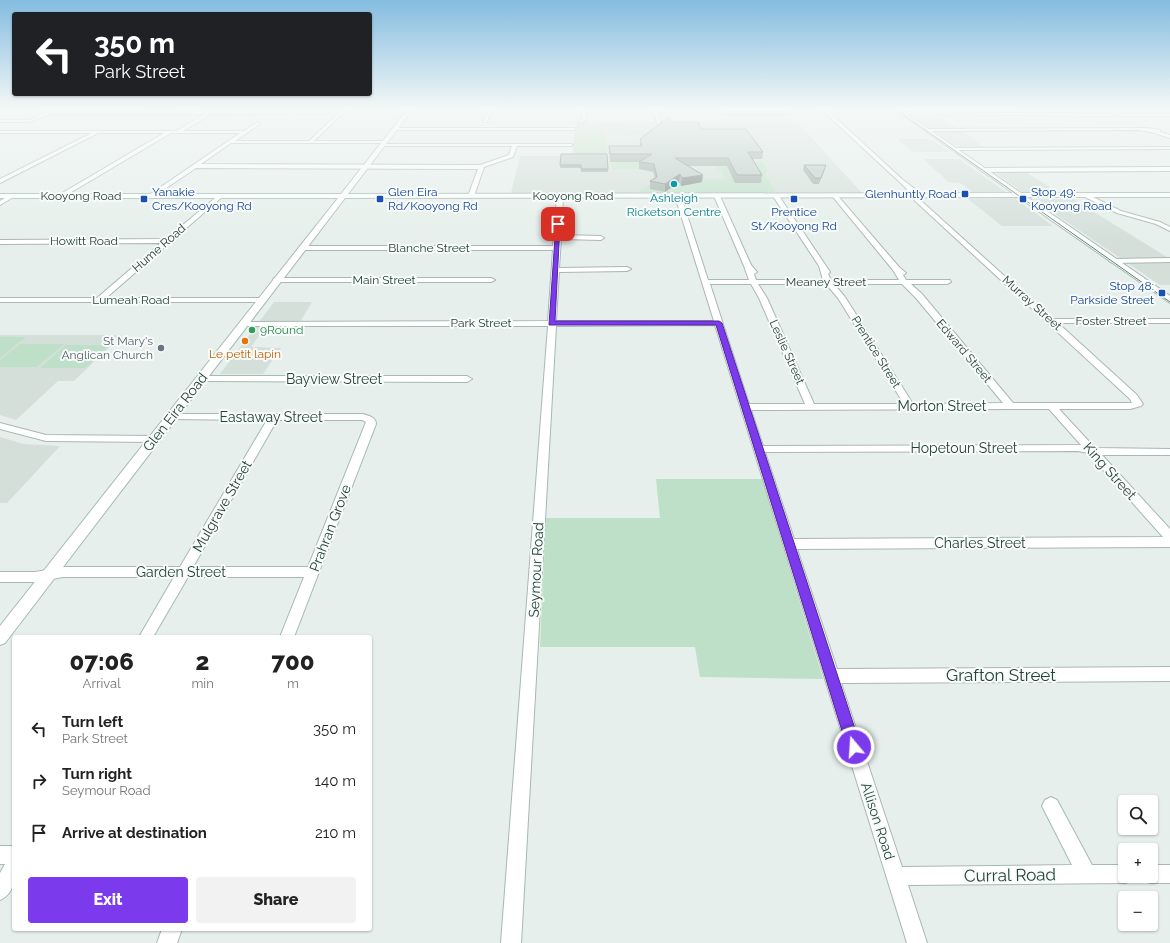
<!DOCTYPE html>
<meta charset="utf-8">
<style>
:root{--surface:#fff;--page:#f2f2f2;--text:#222;--muted:#767676;--accent:#7c3aed}
body{margin:0;font-family:Raleway,sans-serif;background:var(--page);color:var(--text);height:100vh;display:flex;flex-direction:column;font-size:15px;white-space:nowrap}
*{box-sizing:border-box;margin:0}
p{font-size:13px;color:var(--muted)}
.icon{flex:none;width:22px;height:22px;fill:none;stroke:currentColor;stroke-width:2;stroke-linecap:round;stroke-linejoin:round}
.map{position:relative;flex:1;overflow:hidden}
.side{position:absolute;left:12px;top:635px;width:360px;height:296px;display:flex;flex-direction:column;background:var(--surface);border-radius:4px;box-shadow:0 1px 3px #0004}
.side>*{flex:none}
.top-card{position:absolute;left:12px;top:12px;width:360px;height:84px;border-radius:4px;box-shadow:0 1px 3px #0004;background:#202124;color:#fff;overflow:hidden}
.tools{position:absolute;left:1118px;top:795px;display:grid;gap:8px}
.tools a{display:grid;place-items:center;width:40px;height:40px;border-radius:4px;background:var(--surface);box-shadow:0 1px 3px #0004;font-size:20px}
.pin{position:absolute;display:grid;place-items:center;width:34px;height:34px;color:#fff;margin:-17px;border-radius:8px;box-shadow:0 2px 6px #0006}
.me{position:absolute;width:44px;margin:-22px;rotate:342deg;stroke-linejoin:round;filter:drop-shadow(0 0 3px #0008)}
.turn{display:flex;align-items:center;gap:14px;height:84px;padding:0 16px;font-size:18px}
.turn .icon{width:52px;height:52px;stroke-width:2.5}
.turn b{display:block;font-size:28px;line-height:34px}
.eta{display:flex;justify-content:space-evenly;align-items:center;height:68px;text-align:center}
.eta b{font-size:24px;font-weight:800;line-height:28px}
.cta{display:flex;gap:8px;margin-top:auto;padding:8px 16px}
.cta a{flex:1;height:46px;border-radius:4px;background:var(--accent);color:#fff;font-size:16px;font-weight:800;line-height:46px;text-align:center}
.cta a+a{background:var(--page);color:var(--text)}
ul{padding:0;list-style:none}
li{display:flex;align-items:center;gap:12px;height:52px;padding:0 16px}
li div{flex:1}
li b{display:block;font-size:15px}
li em{font-style:normal}
.map>svg:first-child{display:block}
</style>
<div class="map">
<svg width="1170" height="943" viewBox="0 0 1170 943">
<rect width="100%" height="100%" fill="#e6efeb"/>
<!-- built -->
<g fill="#d4dfda">
<path d="M912,116H935L959,129H932Z"/>
<path d="M581,122H797L862,193H511L520,156H572L575,131L577,124Z"/>
<path d="M936,132H963L984,147H958Z"/>
<path d="M897,139H931L950,152H914Z"/>
<path d="M923,159H959L1006,192L971,193L972,192L960,183L949,182Z"/>
<path d="M994,172H1026L1059,193L1023,192Z"/>
<path d="M968,199H1016L1053,226H1002Z"/>
<path d="M1033,199H1073L1170,259V285H1160Z"/>
<path d="M274,302H312L300,322H269L251,347L281,348L263,374H220Z"/>
<path d="M0,335H122L74,381H58L16,420L0,415Z"/>
<path d="M0,437L24,444L60,446L7,503H0Z"/>
</g>
<!-- green -->
<g fill="#bfe0c8">
<path d="M581,122H585L584,129H601L606,141L607,158L573,156L575,131L577,124Z"/>
<path d="M616,123L619,125L620,129H617V131L654,132L648,164L639,169H612L611,151H633L643,141L642,136L639,134L609,130L607,125Z"/>
<path d="M739,162H763L767,169L765,176L775,191L772,193L638,192C657,176 702,179 725,179L722,172L717,171L716,169L718,166L717,163Z"/>
<path d="M0,337H26L0,358Z"/>
<path d="M20,344H64L37,367H0V360Z"/>
<path d="M66,345H110L85,368H40Z"/>
<path d="M656,479H762L823,679L700,677L695,647H540L546,518H660Z"/>
</g>
<g fill="none" stroke-linecap="round" stroke-linejoin="round">
<defs>
<g id="street">
<path d="M53,110H57V112L346,110L314,141H385L387,142L385,143H231L201,164L480,165L509,155L512,146H382L380,145L382,144H571L573,145L571,146H517L513,157L484,167L474,196L471,198L468,196L478,169L196,168L153,197H149V195L240,133H171L63,197H59V195L164,133H98L0,183V179L92,133H0V131H176L205,114H51L30,122H0V120H29ZM339,113L309,141H235L260,124L258,122L244,131H183L211,114Z"/>
<path d="M488,110H492L487,122H483Z"/>
<path d="M582,110H586V120L580,123L578,122L582,119Z"/>
<path d="M653,110H657L661,124L657,123Z"/>
<path d="M822,110H827L903,180L915,189L916,190L914,191L918,198L1052,319H1170V323H1058L1137,395L1143,404L1141,406L1130,409H1059L1095,448L1170,449V455H1102L1170,529V547L797,549L837,669L1170,667V681L841,683L902,867L1072,865L1042,806L1045,800L1051,797L1057,800L1092,865H1125V876H1133L1132,881L1125,883L908,885L927,943H907L715,325L556,326L521,943H501L548,326H243L239,324L243,322L548,321L553,250H302L299,248L302,246H553L557,196L560,194L563,196L561,235L601,236L604,238L601,240L561,239L559,268L627,267L631,269L627,271L559,272L556,321H714L675,196L678,194L681,196L708,280H749L744,266L714,196L717,194L720,196L751,265L757,272L754,274L756,280H823L819,266L773,196L776,194L779,196L830,272L828,274L831,280H899L893,270L833,197L832,196L835,194L837,195L899,267L906,273L903,275L906,280H950L951,282L947,284H911L922,294L1013,403H1132L1130,399L914,200L905,187ZM710,284H751L759,298L805,404H749ZM758,284H826L838,298L904,404H814L767,298ZM834,284H902L916,298L1003,403L913,404L845,297ZM1049,409L1081,445L763,446L751,410ZM1078,451L1088,453L1163,537L794,539L765,452Z"/>
<path d="M723,112H789L791,113L789,114H722Z"/>
<path d="M902,112L1114,114L1116,115L1114,116L901,114Z"/>
<path d="M1121,114H1170V116H1119Z"/>
<path d="M395,128H574L576,129L574,130H393Z"/>
<path d="M1147,128L1160,130V132L1170,135V138L1151,132L1138,130L927,131L925,130L927,129Z"/>
<path d="M1170,147V149L953,150L951,149L953,148Z"/>
<path d="M1170,167V171L983,172L980,170L983,168Z"/>
<path d="M220,194L223,196L222,197L106,298H265V302H0V298H97L161,243L0,244V240L166,239Z"/>
<path d="M1087,194L1121,211L1160,222L1170,227V231L1156,224L1117,213L1085,197V195Z"/>
<path d="M10,195L15,196L0,205V201Z"/>
<path d="M1170,258V262L1113,263L1109,261L1113,259Z"/>
<path d="M274,278H491L495,280L491,282H277L273,280Z"/>
<path d="M201,376H467L472,379L467,382L198,381L196,379L198,377Z"/>
<path d="M171,414H363C369,416 376,417 376,424L294,637H280L304,577H188L153,637H139L174,577H63L35,582H0V572H35L63,567H180L267,420L167,419L166,417L167,415ZM277,420H362L366,422L308,567H193Z"/>
<path d="M0,423L46,435L155,436L160,439L155,442L46,441L0,429Z"/>
<path d="M0,846H14C14,864 20,892 0,900V873L5,864H0Z"/>
<path d="M1151,865H1170V883H1151L1144,881L1143,876H1151Z"/>
<path d="M162,929H182L177,943H157Z"/>
</g>
<path id="secondary" d="M407,110H412L348,194L1013,193L896,110H901L1021,193H1170V197H1027L1170,296V303L1018,197L345,198L5,643L0,645V626L338,198H0V194H341Z"/>
</defs>
<!-- street casing -->
<use href="#street" stroke="#a8b8b2" stroke-width="2"/>
<!-- secondary casing -->
<use href="#secondary" stroke="#a4bbb3" stroke-width="2"/>
<!-- street -->
<use href="#street" fill="#fff" fill-rule="evenodd"/>
<!-- secondary -->
<use href="#secondary" fill="#fff" fill-rule="evenodd"/>
<!-- tram -->
<path stroke="#5f7d75" stroke-width="1" d="M897,110L1170,302"/>
</g>
<!-- wall -->
<g fill="#a1aea9">
<path d="M671,122L701,129L763,152L762,159H752L762,175L761,183H735L727,166H688L702,182L681,186L679,182L665,192L650,189V181L655,178L653,172L639,169V162H610L609,146H640V139Z"/>
<path d="M561,154L608,169V172H581V168H560Z"/>
<path d="M804,165L824,170L819,184H813L803,170Z"/>
</g>
<!-- shaded-wall -->
<g fill="#838d89">
<path d="M680,174L679,182L665,192V184Z"/>
<path d="M703,175L702,182L681,186L682,178Z"/>
</g>
<!-- building -->
<g fill="#bbcac4" stroke="#838d89">
<path d="M669,117L671,122H698L701,129H746L763,152H748L762,175H737L728,158H675L703,175L682,178L680,174L665,184L650,181L657,177L654,164L639,162L652,154H610L609,146H642L640,139Z"/>
<path d="M561,154H607L608,169H581V165H560Z"/>
<path d="M804,165H826L821,178H815Z"/>
</g>
<!-- sky -->
<linearGradient id="sky" x2="0" y2="1"><stop stop-color="#84bce0"/><stop offset="0.45" stop-color="#f4f8f6"/><stop offset="1" stop-color="#f4f8f6" stop-opacity="0"/></linearGradient>
<rect width="1170" height="242" fill="url(#sky)"/>
<!-- route -->
<path fill="#7c3aed" stroke="#51269a" d="M556,223L560,224L555,321H719L722,323L861,747L859,752L854,754L849,752L847,747L716,325H549Z"/>
<!-- markers -->
<circle fill="#0f9aa8" stroke="#f7fbf9" stroke-width="1.5" cx="674" cy="184" r="4"/>
<g fill="#1a4fb4" stroke="#f7fbf9" stroke-width="1.5">
<rect x="961" y="190" width="8" height="8" rx="2"/>
<rect x="140" y="195" width="8" height="8" rx="2"/>
<rect x="376" y="195" width="8" height="8" rx="2"/>
<rect x="790" y="195" width="8" height="8" rx="2"/>
<rect x="1019" y="195" width="8" height="8" rx="2"/>
<rect x="1158" y="289" width="8" height="8" rx="2"/>
</g>
<circle fill="#2e9e5b" stroke="#f7fbf9" stroke-width="1.5" cx="252" cy="330" r="4"/>
<circle fill="#e8710a" stroke="#f7fbf9" stroke-width="1.5" cx="245" cy="341" r="4"/>
<circle fill="#6b7280" stroke="#f7fbf9" stroke-width="1.5" cx="161" cy="348" r="4"/>
<g text-anchor="middle" stroke-width="4" stroke-linejoin="round" paint-order="stroke">
<!-- far-transit labels -->
<g font-size="12" fill="#164399" stroke="#f7fbf9" text-anchor="start">
<text x="152" y="196">Yanakie<tspan x="152" dy="14">Cres/Kooyong Rd</tspan></text>
<text x="388" y="196">Glen Eira<tspan x="388" dy="14">Rd/Kooyong Rd</tspan></text>
<text x="1031" y="196">Stop 49:<tspan x="1031" dy="14">Kooyong Road</tspan></text>
<text x="957" y="198" text-anchor="end">Glenhuntly Road</text>
<text x="794" y="216" text-anchor="middle">Prentice<tspan x="794" dy="14">St/Kooyong Rd</tspan></text>
<text x="1154" y="290" text-anchor="end">Stop 48:<tspan x="1154" dy="14">Parkside Street</tspan></text>
</g>
<!-- far-street labels -->
<g font-size="12" fill="#24423a" stroke="#f7fbf9">
<text x="81" y="200">Kooyong Road</text>
<text x="573" y="200">Kooyong Road</text>
<text x="84" y="245">Howitt Road</text>
<text transform="translate(159 248) rotate(-41)" y="4">Hume Road</text>
<text x="429" y="252">Blanche Street</text>
<text x="384" y="284">Main Street</text>
<text x="826" y="286">Meaney Street</text>
<text x="131" y="304">Lumeah Road</text>
<text transform="translate(1032 303) rotate(42)" y="4">Murray Street</text>
<text x="1111" y="325">Foster Street</text>
<text x="481" y="327">Park Street</text>
<text transform="translate(964 351) rotate(50)" y="4">Edward Street</text>
<text transform="translate(787 352) rotate(66)" y="4">Leslie Street</text>
<text transform="translate(876 352) rotate(58)" y="4">Prentice Street</text>
</g>
<!-- far-culture labels -->
<g font-size="12" fill="#0d838f" stroke="#f7fbf9">
<text x="674" y="202">Ashleigh<tspan x="674" dy="14">Ricketson Centre</tspan></text>
</g>
<!-- far-leisure labels -->
<g font-size="12" fill="#27864d" stroke="#f7fbf9" text-anchor="start">
<text x="260" y="334">9Round</text>
</g>
<!-- far-worship labels -->
<g font-size="12" fill="#5b616d" stroke="#f7fbf9" text-anchor="end">
<text x="153" y="345">St Mary's<tspan x="153" dy="14">Anglican Church</tspan></text>
</g>
<!-- far-food labels -->
<g font-size="12" fill="#c56008" stroke="#f7fbf9">
<text x="245" y="358">Le petit lapin</text>
</g>
<!-- street labels -->
<g font-size="14" fill="#24423a" stroke="#f7fbf9">
<text x="334" y="384">Bayview Street</text>
<text x="942" y="411">Morton Street</text>
<text transform="translate(175 412) rotate(-52)" y="5">Glen Eira Road</text>
<text x="271" y="422">Eastaway Street</text>
<text x="964" y="453">Hopetoun Street</text>
<text transform="translate(1110 471) rotate(48)" y="5">King Street</text>
<text transform="translate(222 506) rotate(-60)" y="5">Mulgrave Street</text>
<text transform="translate(330 528) rotate(-69)" y="5">Prahran Grove</text>
<text x="980" y="548">Charles Street</text>
<text transform="translate(536 570) rotate(-87)" y="5">Seymour Road</text>
<text x="181" y="577">Garden Street</text>
<text transform="translate(878 821) rotate(72)" y="5">Allison Road</text>
</g>
<!-- near-street labels -->
<g font-size="17" fill="#24423a" stroke="#f7fbf9">
<text x="1001" y="681">Grafton Street</text>
<text transform="translate(1010 875) rotate(-1)" y="6">Curral Road</text>
</g>
</g>
</svg>
<div class="tools">
<a><svg class="icon" aria-label="search" viewBox="0 0 24 24"><circle cx="10" cy="10" r="6"/><path d="M15 15l6 6"/></svg></a>
<a>+</a>
<a>−</a>
</div>
<div class="pin" style="left:558px;top:224px;background:#d93025"><svg class="icon" aria-label="arrive" viewBox="0 0 24 24"><path d="M6 21V4h12l-3 4 3 4H6"/></svg></div>
<svg class="me" style="left:854px;top:747px" viewBox="-20 -20 40 40"><circle r="17" fill="#7c3aed" stroke="#fff" stroke-width="3"/><path d="M0-11L8 9 0 5-8 9z" fill="#fff"/></svg>
<div class="top-card">
<div class="turn"><svg class="icon" aria-label="left" viewBox="0 0 24 24"><path d="M17 20v-9H6M10 6l-5 5 5 5"/></svg><div><b>350 m</b>Park Street</div></div>
</div>
<section class="side">
<div class="eta">
<div><b>07:06</b><p>Arrival</p></div>
<div><b>2</b><p>min</p></div>
<div><b>700</b><p>m</p></div>
</div>
<ul>
<li><svg class="icon" aria-label="left" viewBox="0 0 24 24"><path d="M17 20v-9H6M10 6l-5 5 5 5"/></svg><div><b>Turn left</b><p>Park Street</p></div><em>350 m</em></li>
<li><svg class="icon" aria-label="right" viewBox="0 0 24 24"><path d="M7 20v-9h11M14 6l5 5-5 5"/></svg><div><b>Turn right</b><p>Seymour Road</p></div><em>140 m</em></li>
<li><svg class="icon" aria-label="arrive" viewBox="0 0 24 24"><path d="M6 21V4h12l-3 4 3 4H6"/></svg><div><b>Arrive at destination</b></div><em>210 m</em></li>
</ul>
<div class="cta"><a>Exit</a><a>Share</a></div>
</section>
</div>
